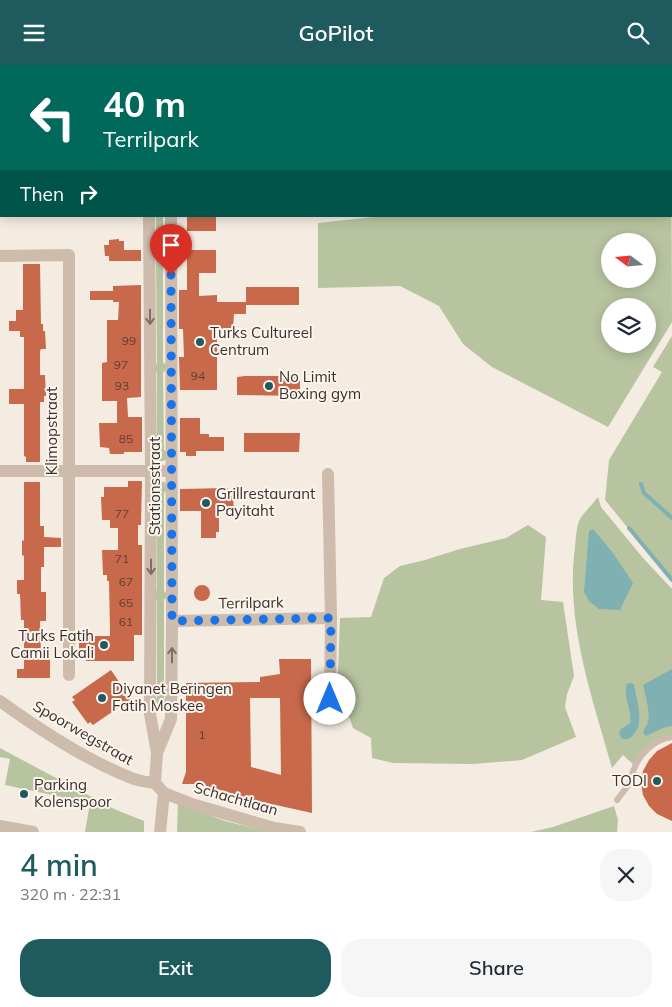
<!DOCTYPE html>
<meta charset="utf-8">
<style>
:root{--surface:#fff;--page:#f6f6f7;--text:#1f2937;--muted:#747a83;--accent:#1f5a5e}
body{margin:0;font-family:Mulish,sans-serif;background:var(--page);color:var(--text);height:100vh;display:flex;flex-direction:column;font-size:19px;white-space:nowrap}
*{box-sizing:border-box;margin:0}
p{font-size:16px;color:var(--muted)}
.icon{flex:none;width:28px;height:28px;fill:none;stroke:currentColor;stroke-width:2;stroke-linecap:round;stroke-linejoin:round}
.map{position:relative;height:767px;overflow:hidden}
.drawer{display:flex;flex-direction:column;background:var(--surface);flex:1}
.drawer>*{flex:none}
.banner{position:absolute;left:0px;top:0px;width:672px;height:152px;box-shadow:0 2px 12px #0003;background:#00695c;color:#fff;overflow:hidden}
.needle{width:32px;rotate:286deg}
.controls{position:absolute;left:601px;top:168px;display:grid;gap:10px}
.controls a{display:grid;place-items:center;width:55px;height:55px;border-radius:50%;background:var(--surface);box-shadow:0 2px 12px #0003;font-size:25px}
.pin{position:absolute;display:grid;place-items:center;width:42px;height:42px;color:#fff;margin:-51px -21px;border-radius:50% 50% 50% 0;rotate:-45deg;box-shadow:0 0 5px #0007}
.pin .icon{rotate:45deg}
.me{position:absolute;width:55px;margin:-28px;rotate:0deg;stroke-linejoin:round;filter:drop-shadow(0 0 4px #0008)}
.turn{display:flex;align-items:center;gap:18px;height:105px;padding:0 20px;font-size:22px}
.turn .icon{width:65px;height:65px;stroke-width:2.5}
.turn b{display:block;font-size:35px;line-height:42px}
.then{display:flex;align-items:center;height:48px;padding:0 20px;background:#0003;gap:10px;font-size:19px}
.round{display:grid;place-items:center;flex:none;width:52px;height:52px;border-radius:20px;background:var(--page)}
.head{display:flex;align-items:center;justify-content:space-between;height:85px;padding:0 20px}
h1{font-size:30px;font-weight:600;line-height:38px;color:var(--accent)}
.cta{display:flex;gap:10px;margin-top:auto;padding:10px 20px}
.cta a{flex:1;height:58px;border-radius:20px;background:var(--accent);color:#fff;font-size:20px;font-weight:600;line-height:58px;text-align:center}
.cta a+a{background:var(--page);color:var(--text)}
header{display:flex;justify-content:space-between;align-items:center;height:65px;padding:0 20px;background:var(--accent);color:#fff;font-size:22px;font-weight:600}
.map>svg:first-child{display:block}
</style>
<header><svg class="icon" aria-label="menu" viewBox="0 0 24 24"><path d="M4 6h16M4 12h16M4 18h16"/></svg>GoPilot<svg class="icon" aria-label="search" viewBox="0 0 24 24"><circle cx="10" cy="10" r="6"/><path d="M15 15l6 6"/></svg></header>
<div class="map">
<svg width="672" height="767" viewBox="0 0 672 767">
<rect width="100%" height="100%" fill="#f4ebe1"/>
<!-- green -->
<g fill="#b8c4a0" fill-rule="evenodd">
<path d="M671,19L672,257L608,362L492,302L463,279L439,241L400,221L318,223V158L383,151H671ZM610,176H648V214H610ZM610,241H648V279H610Z"/>
<path d="M156,151H163V186L167,190V192L163,196V297L167,302V303L163,308L164,385L168,389L166,394L163,396H157V308L153,303V302L157,298L156,196L152,191L156,185Z"/>
<path d="M672,271V517L605,435L609,395L662,307L653,302Z"/>
<path d="M158,416H161L166,418L168,424L164,428V526L168,530V531L164,535V633L168,637L165,644L161,645L156,644L153,637L157,633V536L153,531V530L157,525V428L156,417Z"/>
<path d="M598,432L601,442L643,493L672,524V670H668L634,700L623,690L612,703C592,631 565,558 575,482C576,474 576,464 579,456C582,449 593,439 598,432Z"/>
<path d="M528,460L546,472L541,535L563,537L574,611L567,629L565,642L576,672L522,695L473,699L393,698L372,693L371,673L353,663L347,646L337,635L340,553L371,552L384,513L400,501L425,495L460,484L506,473Z"/>
<path d="M0,683L114,744L144,756V767H85L90,738L5,720L10,694L0,692Z"/>
<path d="M178,739L225,756L269,767H177Z"/>
<path d="M614,741L618,755L617,767H531L553,762Z"/>
</g>
<!-- water -->
<g fill="#7fb0b2">
<path d="M593,464L613,488L633,518L620,545L599,544L589,536L584,527L589,466Z"/>
<path d="M672,604V661L663,663L646,671L643,668C644,663 647,661 648,657C651,649 645,629 643,620Z"/>
<path d="M631,618L634,619C636,633 645,657 634,669C630,674 627,676 621,673L619,668L621,664L630,658C633,645 622,632 627,619Z"/>
</g>
<g fill="none" stroke-linecap="round" stroke-linejoin="round">
<!-- stream -->
<g stroke="#7fb0b2" stroke-width="4">
<path d="M641,419L644,428L672,453"/>
<path d="M629,463L672,515"/>
</g>
</g>
<!-- building -->
<g fill="#c8694b" fill-rule="evenodd">
<rect x="187" y="151" width="29" height="15"/>
<path d="M119,174V176H124V185H141V196H109V191H105L104,180H109V175Z"/>
<path d="M187,185H216V208H199V231L217,230V237H246V222H299V240H246V249H234L233,263L217,264V325H180L179,292H184L183,264H179V225H187Z"/>
<path d="M23,199H40L41,259H43V266H45L46,284H41L40,286V310H45L46,331H44V337H40V397H26V392L24,391V339H9V324H24V272H20V266H9V256H16V245H23Z"/>
<path d="M141,220V332L127,333L128,352H142V387H124V389H110L109,383L100,382L99,358H117V336H102V298L107,297V255H118L119,237H113V235H90V226H113V221Z"/>
<path d="M245,311H300V331L237,330V312Z"/>
<path d="M180,353H200V369H209V372H224V386H196V391H186V387H180Z"/>
<path d="M244,368H300L299,387H244Z"/>
<path d="M128,416H142L141,460H138V480H142V570H134V596H86V586H79V571H110V565L109,516H107V510H103L102,485H118V463H110V455H102L101,432H104V422H128Z"/>
<path d="M24,417H40V461H44V472L61,473V482H44V502H41V527H46V556H40L41,590H50V613H17V604H24V555H21L20,529H17V515H24V491L22,490V475L24,476Z"/>
<path d="M228,423L229,431H233L234,446H219V467H216V473H201V446H180V424Z"/>
<circle cx="202" cy="528" r="8"/>
<path d="M279,594H311L312,748L258,736L200,719H182L186,707V618L260,617V612L280,609ZM250,633H280L281,710L251,702Z"/>
<path d="M111,605L119,617L123,618V622L131,634L93,660L90,657L88,659L72,637L75,635L72,632Z"/>
<path d="M672,678V756L657,749L649,741L643,730L641,718L643,706L649,695L657,686Z"/>
</g>
<g fill="none" stroke-linecap="round" stroke-linejoin="round">
<!-- service -->
<path stroke="#cdbbac" stroke-width="6" d="M617,735C621,729 628,722 631,715C632,712 632,707 634,704C640,688 655,674 672,672"/>
<!-- minor -->
<g stroke="#cdbbac" stroke-width="12">
<path d="M1,0L4,1"/>
<path d="M153,1V0"/>
<path d="M671,16H672"/>
<path d="M0,100L1,99"/>
<path d="M149,151L151,406L150,649L157,688L155,718L164,728L192,739L274,763L300,767"/>
<path d="M0,191L69,190V610"/>
<path d="M0,406H171"/>
<path d="M328,409L331,553L330,634"/>
<path d="M172,556L331,553"/>
<path d="M0,636C39,664 84,694 129,712C137,716 147,717 155,718"/>
<path d="M157,688L171,654L172,556L171,151"/>
<path d="M0,761L33,767"/>
<path d="M160,767L164,728"/>
</g>
</g>
<!-- one-way arrows -->
<defs><path id="oneway-shaft" d="M-6 0H5M1.5-3L5.5 0L1.5 3" fill="none" stroke-width="1.6" stroke-linecap="round" stroke-linejoin="round" transform="scale(1.25)"/></defs>
<g stroke="#7d6f65">
<use href="#oneway-shaft" transform="translate(150 252) rotate(90)"/>
<use href="#oneway-shaft" transform="translate(151 502) rotate(90)"/>
<use href="#oneway-shaft" transform="translate(172 590) rotate(-90)"/>
</g>
<g fill="none" stroke-linecap="round" stroke-linejoin="round">
<!-- route -->
<path stroke="#1a73e8" stroke-width="9" stroke-dasharray="0 16.2" d="M171,210L172,556L331,553L330,634"/>
</g>
<!-- markers -->
<g fill="#1f5a5e" stroke="#fbf5ee" stroke-width="2">
<circle cx="200" cy="277" r="5"/>
<circle cx="269" cy="321" r="5"/>
<circle cx="206" cy="438" r="5"/>
<circle cx="104" cy="580" r="5"/>
<circle cx="102" cy="633" r="5"/>
<circle cx="657" cy="716" r="5"/>
<circle cx="24" cy="729" r="5"/>
</g>
<g text-anchor="middle" stroke-width="4" stroke-linejoin="round" paint-order="stroke">
<!-- number labels -->
<g font-size="12" fill="#5e3e33">
<text x="129" y="280">99</text>
<text x="121" y="304">97</text>
<text x="198" y="315">94</text>
<text x="122" y="325">93</text>
<text x="126" y="378">85</text>
<text x="122" y="453">77</text>
<text x="122" y="498">71</text>
<text x="126" y="521">67</text>
<text x="126" y="542">65</text>
<text x="126" y="561">61</text>
<text x="202" y="674">1</text>
</g>
<!-- poi labels -->
<g font-size="15" fill="#3b302b" stroke="#fbf5ee" text-anchor="start">
<text x="210" y="273">Turks Cultureel<tspan x="210" dy="17">Centrum</tspan></text>
<text x="279" y="317">No Limit<tspan x="279" dy="17">Boxing gym</tspan></text>
<text x="216" y="434">Grillrestaurant<tspan x="216" dy="17">Payitaht</tspan></text>
<text x="94" y="576" text-anchor="end">Turks Fatih<tspan x="94" dy="17">Camii Lokali</tspan></text>
<text x="112" y="629">Diyanet Beringen<tspan x="112" dy="17">Fatih Moskee</tspan></text>
<text x="647" y="721" text-anchor="end">TODI</text>
<text x="34" y="725">Parking<tspan x="34" dy="17">Kolenspoor</tspan></text>
</g>
<!-- street labels -->
<g font-size="15" fill="#3b302b" stroke="#fbf5ee">
<text transform="translate(52 366) rotate(-90)" y="5">Klimopstraat</text>
<text transform="translate(155 421) rotate(-90)" y="5">Stationsstraat</text>
<text transform="translate(251 538) rotate(-1)" y="5">Terrilpark</text>
<text transform="translate(83 668) rotate(30)" y="5">Spoorwegstraat</text>
<text transform="translate(236 734) rotate(16)" y="5">Schachtlaan</text>
</g>
</g>
</svg>
<div class="controls">
<a><svg class="needle" viewBox="-14 -14 28 28"><path d="M0-13l5 13h-10z" fill="#e53935"/><path d="M0 13l5-13h-10z" fill="#747a83"/></svg></a>
<a><svg class="icon" aria-label="layers" viewBox="0 0 24 24"><path d="M12 4l9 5-9 5-9-5zM3 14l9 5 9-5"/></svg></a>
</div>
<div class="pin" style="left:171px;top:210px;background:#d93025"><svg class="icon" aria-label="arrive" viewBox="0 0 24 24"><path d="M6 21V4h12l-3 4 3 4H6"/></svg></div>
<svg class="me" style="left:330px;top:634px" viewBox="-20 -20 40 40"><circle r="19" fill="#fff"/><path d="M0-13L10 11 0 6-10 11z" fill="#1a73e8"/></svg>
<div class="banner">
<div class="turn"><svg class="icon" aria-label="left" viewBox="0 0 24 24"><path d="M17 20v-9H6M10 6l-5 5 5 5"/></svg><div><b>40 m</b>Terrilpark</div></div>
<div class="then">Then<svg class="icon" aria-label="right" viewBox="0 0 24 24"><path d="M7 20v-9h11M14 6l5 5-5 5"/></svg></div>
</div>
</div>
<section class="drawer">
<div class="head"><div><h1>4 min</h1><p>320 m · 22:31</p></div><a class="round"><svg class="icon" aria-label="close" viewBox="0 0 24 24"><path d="M6 6l12 12M18 6L6 18"/></svg></a></div>
<div class="cta"><a>Exit</a><a>Share</a></div>
</section>
